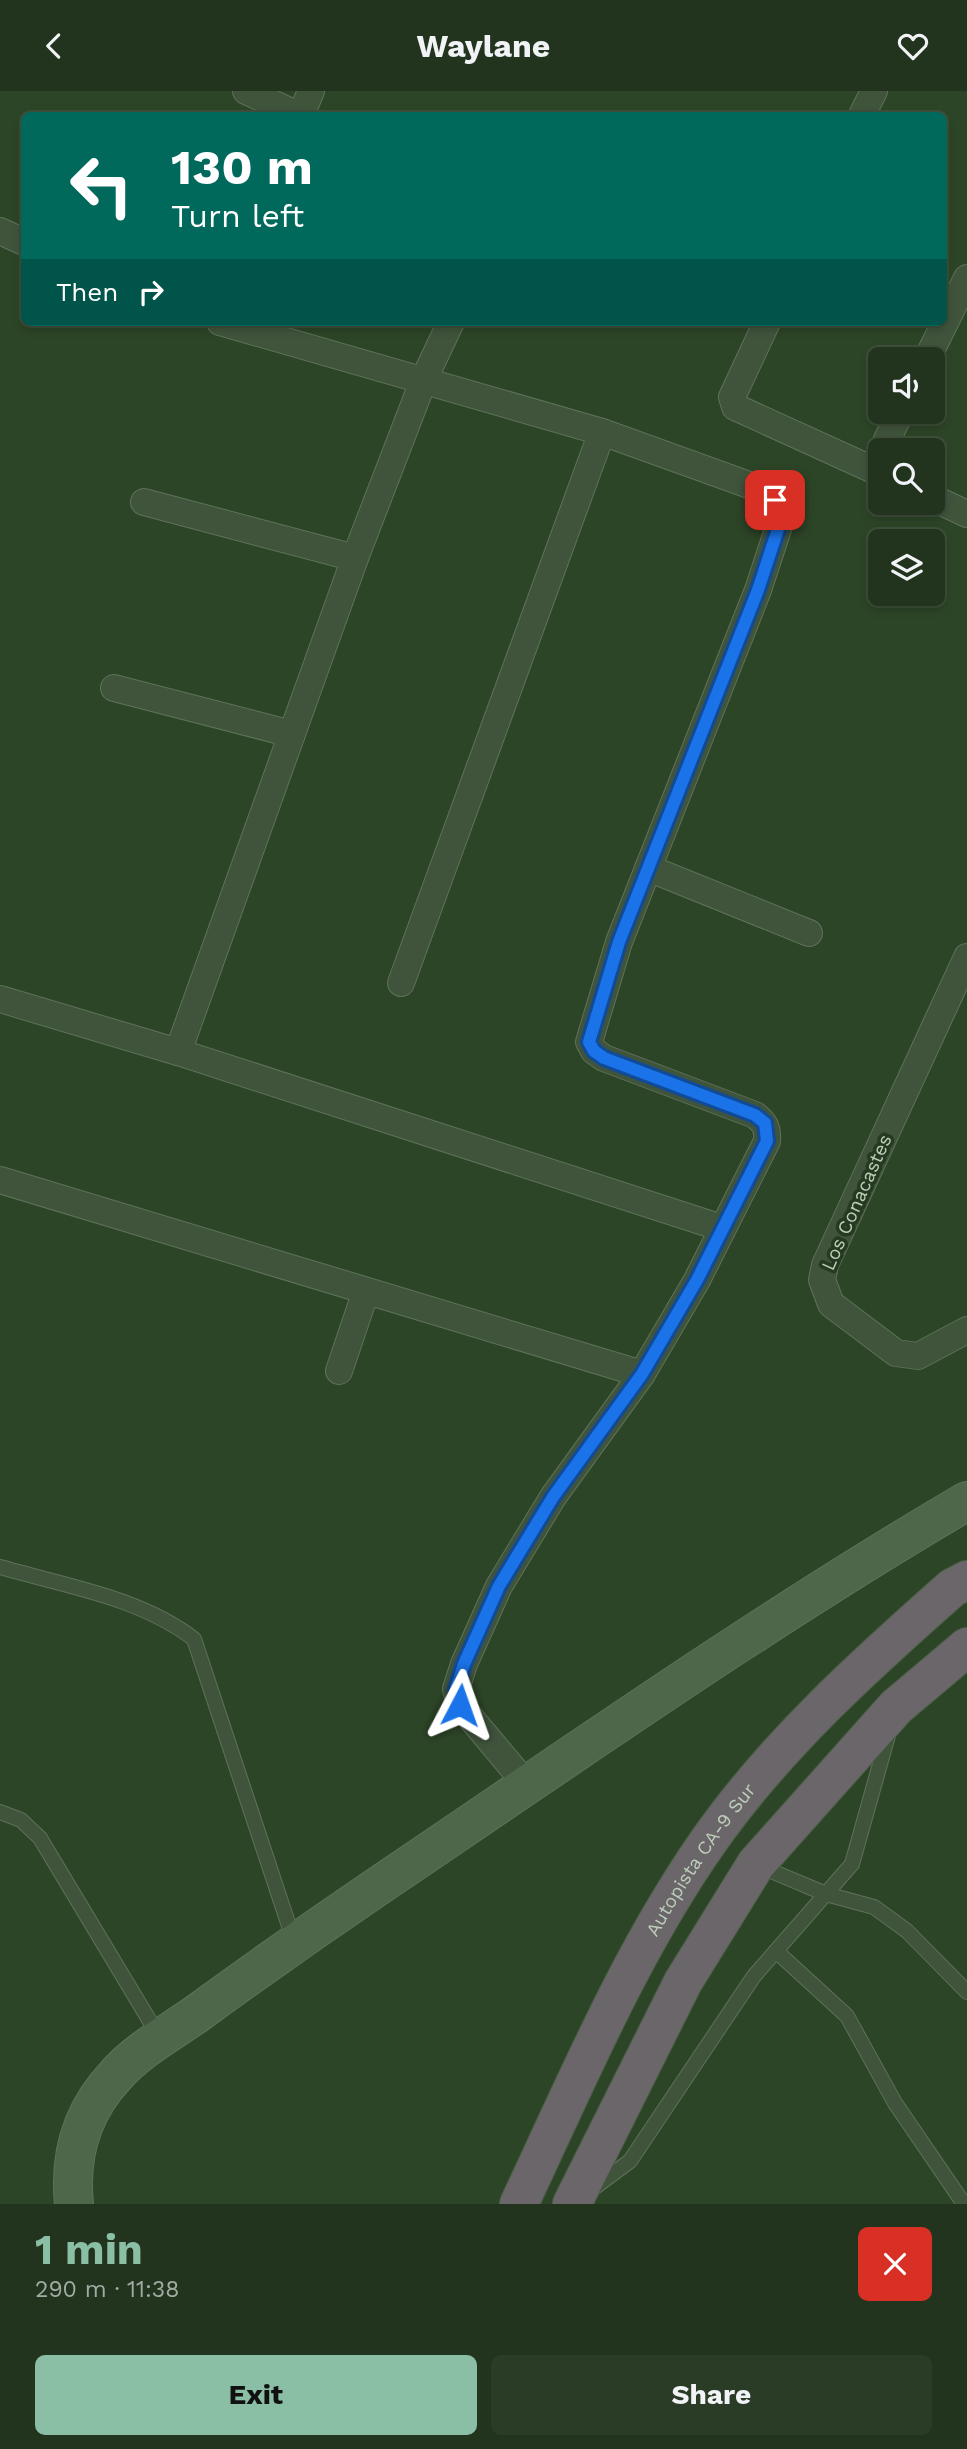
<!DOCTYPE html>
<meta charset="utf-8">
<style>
:root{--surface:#22341d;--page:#2a3c26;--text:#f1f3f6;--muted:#a2aaa4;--line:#3f4f3b;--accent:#8abfa5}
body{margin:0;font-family:"Work Sans",sans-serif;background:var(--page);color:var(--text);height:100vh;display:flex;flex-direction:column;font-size:26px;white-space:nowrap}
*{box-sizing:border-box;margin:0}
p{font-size:23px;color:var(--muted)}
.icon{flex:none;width:38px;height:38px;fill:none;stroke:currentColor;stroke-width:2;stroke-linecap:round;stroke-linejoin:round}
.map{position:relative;height:2113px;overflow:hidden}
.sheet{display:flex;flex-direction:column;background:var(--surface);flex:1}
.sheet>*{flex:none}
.banner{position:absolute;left:21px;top:21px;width:926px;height:214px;border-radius:10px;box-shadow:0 4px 10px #0003,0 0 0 2px var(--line);background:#00695c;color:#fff;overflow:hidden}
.fabs{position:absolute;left:868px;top:256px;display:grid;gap:14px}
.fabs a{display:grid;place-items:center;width:77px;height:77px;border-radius:10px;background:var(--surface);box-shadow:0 4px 10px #0003,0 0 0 2px var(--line);font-size:35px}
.pin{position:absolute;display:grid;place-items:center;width:60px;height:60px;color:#fff;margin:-30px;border-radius:14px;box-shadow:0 4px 10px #0006}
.me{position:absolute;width:77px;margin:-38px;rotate:4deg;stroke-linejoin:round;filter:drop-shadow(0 0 5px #0008)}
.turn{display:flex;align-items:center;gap:24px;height:147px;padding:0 35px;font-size:32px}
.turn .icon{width:91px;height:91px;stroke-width:2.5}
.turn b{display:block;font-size:49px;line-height:60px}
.then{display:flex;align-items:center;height:66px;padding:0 35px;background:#0003;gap:14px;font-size:26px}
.round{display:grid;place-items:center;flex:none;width:74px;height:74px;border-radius:10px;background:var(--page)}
.overview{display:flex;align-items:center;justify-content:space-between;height:119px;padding:0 35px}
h1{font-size:42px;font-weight:700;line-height:52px;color:var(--accent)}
.action{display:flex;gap:14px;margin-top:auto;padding:14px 35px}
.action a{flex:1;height:80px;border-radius:10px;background:var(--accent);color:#111;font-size:28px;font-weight:700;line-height:80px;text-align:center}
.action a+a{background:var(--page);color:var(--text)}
header{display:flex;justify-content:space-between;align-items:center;height:91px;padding:0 35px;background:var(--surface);font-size:32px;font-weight:700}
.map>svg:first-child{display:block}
</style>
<header><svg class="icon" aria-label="back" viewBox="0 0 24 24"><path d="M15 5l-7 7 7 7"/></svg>Waylane<svg class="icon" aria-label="heart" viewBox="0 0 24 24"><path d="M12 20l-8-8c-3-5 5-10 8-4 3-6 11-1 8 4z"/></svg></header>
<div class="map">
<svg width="967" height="2113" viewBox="0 0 967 2113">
<rect width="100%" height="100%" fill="#2d4527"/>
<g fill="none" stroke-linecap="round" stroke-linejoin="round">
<defs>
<g id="service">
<path d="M0,1476C65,1495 139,1506 194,1548L294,1850"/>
<path d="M0,1721L21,1729L40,1747L160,1947"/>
<path d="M757,1774L826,1803L874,1816L907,1840L967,1901"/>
<path d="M776,1860L847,1925L895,2012L964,2113"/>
<path d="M591,2099L630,2070L754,1885L852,1773L889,1641"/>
</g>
<g id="minor">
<path d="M246,0L298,24"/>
<path d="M301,24L311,0"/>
<path d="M862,24L874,0"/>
<path d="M0,140L24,151"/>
<path d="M220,231L602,341L401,892"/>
<path d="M767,231L732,306L735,316L880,382"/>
<path d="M927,268L967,187"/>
<path d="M882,359L901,320"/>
<path d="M933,407L967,423"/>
<path d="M144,411L355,467"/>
<path d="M114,597L292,643"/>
<path d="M648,777L809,842"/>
<path d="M967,866L825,1174L822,1189L831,1213L896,1262L918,1265L967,1239"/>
<path d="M0,908L178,961L722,1137"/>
<path d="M178,961L355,467L424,288L451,231"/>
<path d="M0,1089L642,1283"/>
<path d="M339,1280L366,1200"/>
<path d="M527,1694L460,1614L456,1598L464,1573L499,1495L553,1406L642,1283L697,1189L767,1050C768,1037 765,1032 755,1024L604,967L594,960L589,951L619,851L758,499L781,429V418L766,400L602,341"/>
</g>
<path id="secondary" d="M74,2113C69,2064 81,2021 116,1984C137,1960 169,1942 195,1924C258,1878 322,1833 387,1789C578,1660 769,1526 967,1410"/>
<g id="trunk">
<path id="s1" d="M519,2113C577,1990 631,1860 710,1748C777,1653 866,1573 952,1497L967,1489"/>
<path d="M572,2113L683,1891L756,1773L896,1616L967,1556"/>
</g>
</defs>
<!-- service casing -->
<use href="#service" stroke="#5e725a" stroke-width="16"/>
<!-- minor casing -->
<use href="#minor" stroke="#5e725a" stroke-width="28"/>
<!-- secondary casing -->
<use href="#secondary" stroke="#5e725a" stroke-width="40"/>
<!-- trunk casing -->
<use href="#trunk" stroke="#4b5f46" stroke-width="40"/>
<!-- service -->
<use href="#service" stroke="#40543c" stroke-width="14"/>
<!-- minor -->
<use href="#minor" stroke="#40543c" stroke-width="26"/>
<!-- secondary -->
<use href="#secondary" stroke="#4e674a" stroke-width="38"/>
<!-- trunk -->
<use href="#trunk" stroke="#6a666a" stroke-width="38"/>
</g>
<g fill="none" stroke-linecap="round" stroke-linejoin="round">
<defs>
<path id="route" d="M460,1614L456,1598L464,1573L499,1495L553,1406L642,1283L697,1189L767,1050L765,1032L755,1024L604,967L594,960L589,951L619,851L758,499L781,429V418L775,409"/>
</defs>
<!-- route casing -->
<use href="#route" stroke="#114b97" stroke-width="18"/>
<!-- route -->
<use href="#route" stroke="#1a73e8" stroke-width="12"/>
</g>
<g text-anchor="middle" stroke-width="7" stroke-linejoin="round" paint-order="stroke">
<!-- street labels -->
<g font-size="19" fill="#bcceb9" stroke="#253a20">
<text transform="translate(856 1111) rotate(-66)" y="7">Los Conacastes</text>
<text dy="7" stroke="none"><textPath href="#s1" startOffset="390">Autopista CA-9 Sur</textPath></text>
</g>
</g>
</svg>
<div class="fabs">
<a><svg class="icon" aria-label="sound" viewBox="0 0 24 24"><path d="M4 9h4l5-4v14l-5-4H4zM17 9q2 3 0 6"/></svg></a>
<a><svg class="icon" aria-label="search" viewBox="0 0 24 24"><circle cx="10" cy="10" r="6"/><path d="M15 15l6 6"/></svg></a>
<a><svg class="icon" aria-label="layers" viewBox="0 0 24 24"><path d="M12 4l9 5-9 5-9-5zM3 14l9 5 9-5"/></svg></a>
</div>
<div class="pin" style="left:775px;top:409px;background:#d93025"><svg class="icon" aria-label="arrive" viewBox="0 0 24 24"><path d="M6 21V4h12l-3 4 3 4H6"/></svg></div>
<svg class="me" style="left:460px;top:1614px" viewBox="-20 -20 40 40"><path d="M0-17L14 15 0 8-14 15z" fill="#1a73e8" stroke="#fff" stroke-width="4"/></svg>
<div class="banner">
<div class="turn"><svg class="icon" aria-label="left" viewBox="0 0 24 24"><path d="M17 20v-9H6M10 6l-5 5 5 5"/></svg><div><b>130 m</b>Turn left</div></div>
<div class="then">Then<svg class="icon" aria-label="right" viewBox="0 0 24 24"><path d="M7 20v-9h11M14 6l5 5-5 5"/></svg></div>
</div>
</div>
<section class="sheet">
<div class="overview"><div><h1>1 min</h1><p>290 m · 11:38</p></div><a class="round" style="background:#d93025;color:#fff"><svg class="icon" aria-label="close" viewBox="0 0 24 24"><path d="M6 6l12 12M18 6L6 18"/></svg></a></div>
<div class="action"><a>Exit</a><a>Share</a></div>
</section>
